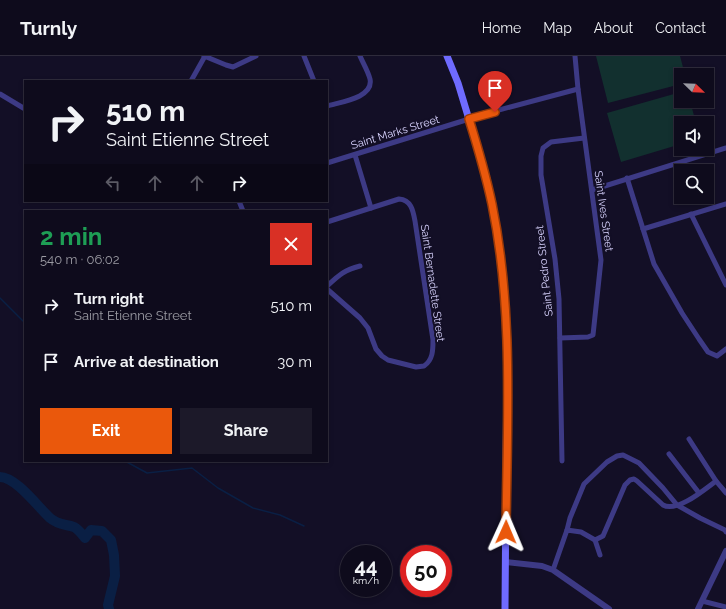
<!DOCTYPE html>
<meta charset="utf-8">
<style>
:root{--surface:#0e0b1c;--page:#1c1929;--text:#f1f3f6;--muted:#9b9ba3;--line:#2e2b3b;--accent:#ea580c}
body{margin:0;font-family:Raleway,sans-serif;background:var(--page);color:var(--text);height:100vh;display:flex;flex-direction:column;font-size:15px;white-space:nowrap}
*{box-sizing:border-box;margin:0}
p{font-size:13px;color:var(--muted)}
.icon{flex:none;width:22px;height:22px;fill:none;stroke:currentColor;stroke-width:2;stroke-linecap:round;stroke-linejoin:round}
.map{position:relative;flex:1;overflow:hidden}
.details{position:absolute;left:24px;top:154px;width:304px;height:252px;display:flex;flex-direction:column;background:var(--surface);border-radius:0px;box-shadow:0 2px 6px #0003,0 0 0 1px var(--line)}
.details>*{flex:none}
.banner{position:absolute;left:24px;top:24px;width:304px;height:122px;border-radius:0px;box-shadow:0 2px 6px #0003,0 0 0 1px var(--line);background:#0e0b1c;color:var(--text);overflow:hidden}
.needle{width:26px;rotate:113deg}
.controls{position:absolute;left:674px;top:12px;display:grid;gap:8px}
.controls a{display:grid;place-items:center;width:40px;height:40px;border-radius:0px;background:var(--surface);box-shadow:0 2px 6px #0003,0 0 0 1px var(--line);font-size:20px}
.speed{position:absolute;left:340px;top:489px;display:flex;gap:8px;font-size:20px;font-weight:700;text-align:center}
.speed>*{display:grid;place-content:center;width:52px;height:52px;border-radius:50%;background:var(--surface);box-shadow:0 2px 6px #0003,0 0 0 1px var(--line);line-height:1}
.speed small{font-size:10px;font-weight:400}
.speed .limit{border:6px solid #d22;background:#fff;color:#111}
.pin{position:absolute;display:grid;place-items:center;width:34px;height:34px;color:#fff;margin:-41px -17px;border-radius:50% 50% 50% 0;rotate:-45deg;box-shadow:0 0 4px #0007}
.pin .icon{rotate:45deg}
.me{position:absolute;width:44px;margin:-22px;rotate:1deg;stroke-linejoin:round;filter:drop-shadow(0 0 3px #0008)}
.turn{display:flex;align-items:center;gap:14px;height:84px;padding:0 16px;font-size:18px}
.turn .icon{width:52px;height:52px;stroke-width:2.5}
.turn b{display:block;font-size:28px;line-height:34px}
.lanes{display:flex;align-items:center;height:38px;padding:0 16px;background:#0003;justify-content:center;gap:20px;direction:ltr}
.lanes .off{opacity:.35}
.round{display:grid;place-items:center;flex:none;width:42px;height:42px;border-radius:0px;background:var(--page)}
.head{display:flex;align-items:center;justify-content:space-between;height:68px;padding:0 16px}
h1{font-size:24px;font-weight:700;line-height:30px;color:#1e9e55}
.button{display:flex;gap:8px;margin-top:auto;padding:8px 16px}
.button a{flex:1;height:46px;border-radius:0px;background:var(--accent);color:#fff;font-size:16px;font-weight:700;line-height:46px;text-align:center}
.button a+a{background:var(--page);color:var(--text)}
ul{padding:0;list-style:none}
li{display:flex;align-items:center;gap:12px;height:56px;padding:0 16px}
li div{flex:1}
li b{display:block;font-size:15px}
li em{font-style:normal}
header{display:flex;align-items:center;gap:24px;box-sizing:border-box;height:56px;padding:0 20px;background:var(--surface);border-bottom:1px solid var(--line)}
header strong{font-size:19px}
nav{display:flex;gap:22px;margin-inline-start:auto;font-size:14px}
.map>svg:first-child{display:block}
</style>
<header>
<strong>Turnly</strong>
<nav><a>Home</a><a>Map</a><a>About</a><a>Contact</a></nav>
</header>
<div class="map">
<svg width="726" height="553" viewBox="0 0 726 553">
<rect width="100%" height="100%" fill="#130f26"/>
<!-- green -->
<g fill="#12302f">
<path d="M596,0H680L685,19H681V28L608,47Z"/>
<path d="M681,36V45H690L696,67H681V88L621,106L607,57Z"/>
</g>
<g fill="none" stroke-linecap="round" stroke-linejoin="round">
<!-- stream -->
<g stroke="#0a1f44" stroke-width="1.5">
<path d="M0,242L25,267"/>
<path d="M125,405L147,417L192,412L218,432L253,452L280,459L304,470"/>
</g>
<!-- river -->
<path stroke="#0a1f44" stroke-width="10" d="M0,421C16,421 38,451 50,462C58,469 65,468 74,471C78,473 82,478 85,482L91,474L102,475L111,484L114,499L115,520L108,549L109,553"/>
<!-- minor -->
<g stroke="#3d3a85" stroke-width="5">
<path d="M204,0L226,9L233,11L256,0"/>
<path d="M304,0L314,25"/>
<path d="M191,25L205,0"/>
<path d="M0,38L25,53"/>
<path d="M327,50C340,46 374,42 370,23C368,15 363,7 360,0"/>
<path d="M355,99L371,152"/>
<path d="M327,107L495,55L578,33"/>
<path d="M627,122L654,208L682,257L699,283L708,296L717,300L726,293"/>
<path d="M592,134L726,92"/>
<path d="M239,145L243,155"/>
<path d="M691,158L726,229"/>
<path d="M327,166L399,143C411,144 413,154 415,165L433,284C433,294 433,304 424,310L416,311L388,304L382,300L376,293L368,272L360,262L327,233"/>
<path d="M643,173L726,148"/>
<path d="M327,230C339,219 344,214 360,210"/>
<path d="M560,282L588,281L593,279L601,204L578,33L575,0"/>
<path d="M689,383L716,425L726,437"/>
<path d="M669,398L699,437"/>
<path d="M562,405L559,243L555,203L541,119V100L543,92L551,86L584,82"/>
<path d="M567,474L570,462L584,428L607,406L617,400L623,399L639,407L663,432L677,449L700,462L725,474L726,476"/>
<path d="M595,484L600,499"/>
<path d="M553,514L567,474L581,476L595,484L603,480L625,429L630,424L634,423L637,425L663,449C677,457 705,433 716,425"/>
<path d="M702,545L726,551"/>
</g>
<!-- tertiary -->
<g stroke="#3d3a85" stroke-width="6">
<path d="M505,506L542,510L553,514L609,553"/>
<path d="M698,553L726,495"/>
</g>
<!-- secondary -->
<path stroke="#6f6bff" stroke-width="7" d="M447,0L458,27L487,123L497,176L504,228L507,301L505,553"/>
</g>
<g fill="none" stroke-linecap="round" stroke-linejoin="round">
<defs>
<path id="route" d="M495,56L469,63C478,92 486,120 492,148C514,256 507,367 506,476"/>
</defs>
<!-- route casing -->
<use href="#route" stroke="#983908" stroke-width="10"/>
<!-- route -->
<use href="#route" stroke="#ea580c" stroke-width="7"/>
</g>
<g text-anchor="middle" stroke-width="4" stroke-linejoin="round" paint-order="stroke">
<!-- street labels -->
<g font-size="11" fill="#d9d4ff" stroke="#130f26">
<text transform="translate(395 76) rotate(-17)" y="4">Saint Marks Street</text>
<text transform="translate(604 155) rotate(82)" y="4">Saint Ives Street</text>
<text transform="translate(544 215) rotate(-96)" y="4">Saint Pedro Street</text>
<text transform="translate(433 227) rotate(82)" y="4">Saint Bernadette Street</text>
</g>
</g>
</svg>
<div class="controls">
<a><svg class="needle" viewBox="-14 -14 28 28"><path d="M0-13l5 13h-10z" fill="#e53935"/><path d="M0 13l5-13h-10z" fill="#9b9ba3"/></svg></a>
<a><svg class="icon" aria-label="sound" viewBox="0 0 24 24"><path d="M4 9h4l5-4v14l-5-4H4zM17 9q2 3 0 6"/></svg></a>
<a><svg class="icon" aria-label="search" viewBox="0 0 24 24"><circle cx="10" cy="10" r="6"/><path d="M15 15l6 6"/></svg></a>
</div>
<div class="speed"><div>44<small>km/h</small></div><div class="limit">50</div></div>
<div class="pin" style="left:495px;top:56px;background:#d93025"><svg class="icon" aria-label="arrive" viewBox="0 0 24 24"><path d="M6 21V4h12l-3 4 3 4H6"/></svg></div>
<svg class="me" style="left:506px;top:476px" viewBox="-20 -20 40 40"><path d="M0-17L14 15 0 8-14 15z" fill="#ea580c" stroke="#fff" stroke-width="4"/></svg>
<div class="banner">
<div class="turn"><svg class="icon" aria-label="right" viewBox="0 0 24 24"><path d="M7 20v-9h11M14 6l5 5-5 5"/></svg><div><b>510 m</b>Saint Etienne Street</div></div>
<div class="lanes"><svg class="icon off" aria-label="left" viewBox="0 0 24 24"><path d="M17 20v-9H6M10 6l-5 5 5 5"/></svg><svg class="icon off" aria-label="ahead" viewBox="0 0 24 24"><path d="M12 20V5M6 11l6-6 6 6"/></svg><svg class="icon off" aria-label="ahead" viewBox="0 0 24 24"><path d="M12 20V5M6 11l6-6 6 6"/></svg><svg class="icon" aria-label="right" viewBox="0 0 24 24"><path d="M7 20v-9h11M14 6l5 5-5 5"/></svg></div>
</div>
<section class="details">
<div class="head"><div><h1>2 min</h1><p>540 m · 06:02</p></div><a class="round" style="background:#d93025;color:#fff"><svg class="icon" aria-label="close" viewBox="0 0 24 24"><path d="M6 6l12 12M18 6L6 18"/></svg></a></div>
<ul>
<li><svg class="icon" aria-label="right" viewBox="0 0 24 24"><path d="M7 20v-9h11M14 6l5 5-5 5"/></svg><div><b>Turn right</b><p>Saint Etienne Street</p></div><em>510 m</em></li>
<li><svg class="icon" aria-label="arrive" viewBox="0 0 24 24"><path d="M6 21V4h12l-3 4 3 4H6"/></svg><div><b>Arrive at destination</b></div><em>30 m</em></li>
</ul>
<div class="button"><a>Exit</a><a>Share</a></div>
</section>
</div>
